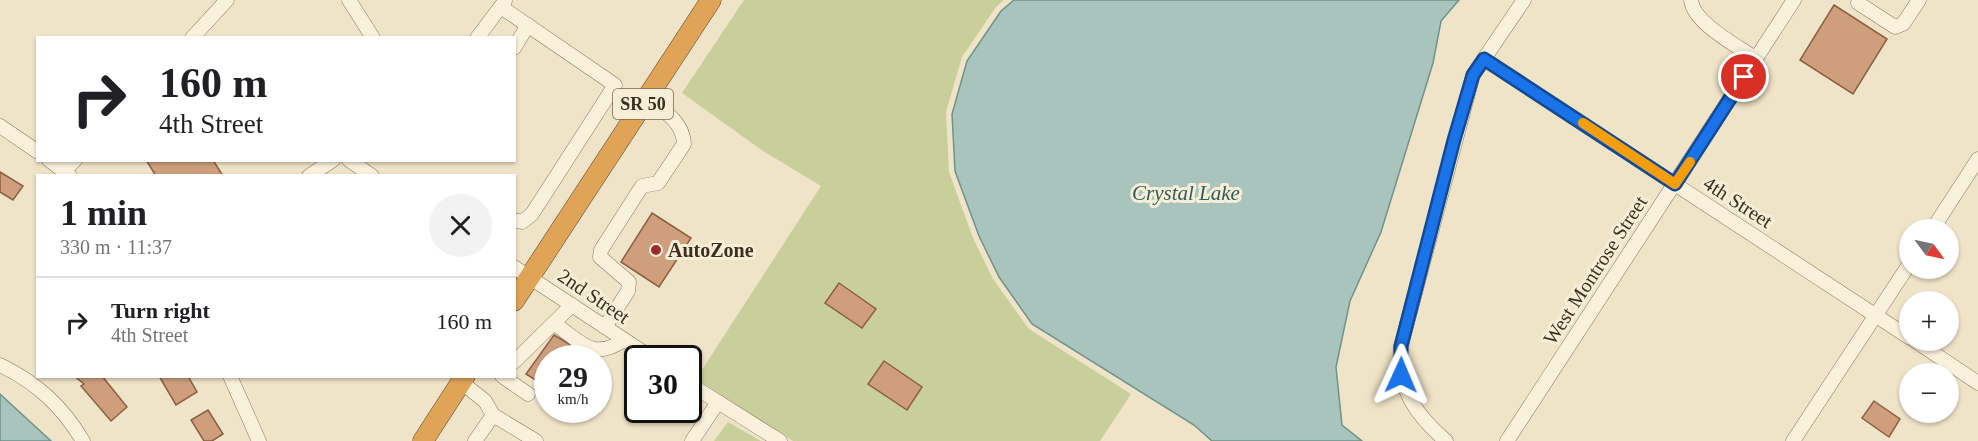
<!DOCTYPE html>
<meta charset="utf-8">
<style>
:root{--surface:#fff;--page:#f2f2f2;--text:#202124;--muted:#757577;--line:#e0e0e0}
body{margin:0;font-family:"Times New Roman",serif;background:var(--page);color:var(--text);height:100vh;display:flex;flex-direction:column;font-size:22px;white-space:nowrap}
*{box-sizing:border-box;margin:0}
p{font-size:20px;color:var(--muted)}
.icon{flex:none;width:33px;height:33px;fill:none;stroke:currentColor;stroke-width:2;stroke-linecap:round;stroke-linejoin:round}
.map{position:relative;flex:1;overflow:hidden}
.details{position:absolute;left:36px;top:174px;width:480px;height:204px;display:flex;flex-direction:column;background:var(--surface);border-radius:0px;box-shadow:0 2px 4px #0004}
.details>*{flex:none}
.top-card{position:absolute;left:36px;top:36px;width:480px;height:126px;border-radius:0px;box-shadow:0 2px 4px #0004;background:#fff;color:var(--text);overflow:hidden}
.needle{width:39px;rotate:123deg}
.fabs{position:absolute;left:1899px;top:219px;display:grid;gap:12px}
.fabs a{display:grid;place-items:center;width:60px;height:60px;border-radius:50%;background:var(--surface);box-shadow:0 2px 4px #0004;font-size:30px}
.speed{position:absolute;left:534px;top:345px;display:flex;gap:12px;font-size:30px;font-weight:700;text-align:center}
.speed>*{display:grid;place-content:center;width:78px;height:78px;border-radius:50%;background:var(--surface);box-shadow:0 2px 4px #0004;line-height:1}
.speed small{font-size:15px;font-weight:400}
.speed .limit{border:3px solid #111;border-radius:9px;background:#fff;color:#111}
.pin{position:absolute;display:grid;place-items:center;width:51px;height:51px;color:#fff;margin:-26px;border:3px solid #fff;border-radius:50%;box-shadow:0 2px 6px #0007}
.me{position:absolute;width:66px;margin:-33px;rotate:1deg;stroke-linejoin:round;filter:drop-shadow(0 0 4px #0008)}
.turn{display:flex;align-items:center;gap:21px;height:126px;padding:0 24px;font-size:27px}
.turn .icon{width:78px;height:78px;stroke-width:2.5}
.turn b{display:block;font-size:42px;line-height:51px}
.round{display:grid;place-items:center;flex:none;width:63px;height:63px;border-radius:32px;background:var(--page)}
.head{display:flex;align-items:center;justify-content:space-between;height:102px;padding:0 24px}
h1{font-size:36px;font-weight:700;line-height:45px}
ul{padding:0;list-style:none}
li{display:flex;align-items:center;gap:18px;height:90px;padding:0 24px;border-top:2px solid var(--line)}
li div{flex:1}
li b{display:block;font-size:22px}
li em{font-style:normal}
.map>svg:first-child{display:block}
</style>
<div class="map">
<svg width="1978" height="441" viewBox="0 0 1978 441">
<rect width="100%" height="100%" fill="#f0e4c8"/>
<!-- green -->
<g fill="#c9cf9b">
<path d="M744,0H1004L996,7L962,57L946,112L949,172L973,238L993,279L1029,329L1131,394L1100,441H793L696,379L821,186L763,151L682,93Z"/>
<path d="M728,422L761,441H714Z"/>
</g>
<!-- water -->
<g fill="#a9c4bc" stroke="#6f938a" stroke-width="1.5">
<path d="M1014,0H1459L1441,21L1433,63L1381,232L1350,301L1336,367L1342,425L1362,441H1212L1194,425L1032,324L999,277L979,236L955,171L952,114L967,61L1001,11Z"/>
<path d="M0,394L51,441H0Z"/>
</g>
<!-- building -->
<g fill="#cf9f7d" stroke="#8d5f41" stroke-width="1.5">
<path d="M1834,5L1887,39L1853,94L1800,60Z"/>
<path d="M146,160H213L223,176H156Z"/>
<path d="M0,172L23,186L13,200L0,192Z"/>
<path d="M652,213L691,238L659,287L621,262Z"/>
<path d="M839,283L876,309L862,328L825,303Z"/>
<path d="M554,335L592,358H548V388L526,374Z"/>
<path d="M884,361L922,387L907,410L868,384Z"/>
<path d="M74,376H102L127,407L111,421L81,386L84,384Z"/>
<path d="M159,376H188L197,392L176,405Z"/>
<path d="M1874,401L1900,419L1889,437L1862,418Z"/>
<path d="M208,410L223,434L212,441H204L191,420Z"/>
</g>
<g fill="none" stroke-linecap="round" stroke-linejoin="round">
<defs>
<g id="minor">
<path d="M349,0L373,38"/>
<path d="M1691,0C1693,23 1738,46 1756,59"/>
<path d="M1858,3L1895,27L1903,24L1919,0"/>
<path d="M501,7L615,85L532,214L522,222L514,220"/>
<path d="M192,38L227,0"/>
<path d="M477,38L505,1"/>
<path d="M514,48L528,25"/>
<path d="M1484,59L1910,338"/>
<path d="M0,126L38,152"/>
<path d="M49,160L70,176"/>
<path d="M349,160L372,176"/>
<path d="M64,171L75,160"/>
<path d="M309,176L333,160"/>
<path d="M1932,230L1978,159"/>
<path d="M514,267L652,358"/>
<path d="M555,324C582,343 593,361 624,340"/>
<path d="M605,327L628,291L629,282L600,257L601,250L642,186L658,183L684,144C683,121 664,111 646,99"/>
<path d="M1914,340L1978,383"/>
<path d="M514,362L572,305"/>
<path d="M0,365C37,383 62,406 83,441"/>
<path d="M230,376L259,441"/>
<path d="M502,376L528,394"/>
<path d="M461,382L485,401L493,415L536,441"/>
<path d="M688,383L780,441"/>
<path d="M475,441L493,415"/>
<path d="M692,441L718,402"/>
<path d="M1446,441C1416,415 1396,388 1401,346L1473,75L1524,0"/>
<path d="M1507,441L1794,0"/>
<path d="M1793,441L1910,263"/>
</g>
<g id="highway">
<path d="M514,301L711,0"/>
<path d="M423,441L465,376"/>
</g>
</defs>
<!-- minor casing -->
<use href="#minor" stroke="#8d765c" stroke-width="15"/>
<!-- highway casing -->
<use href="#highway" stroke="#5b4430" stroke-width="21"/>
<!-- minor -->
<use href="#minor" stroke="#faf1dc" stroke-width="14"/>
<!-- highway -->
<use href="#highway" stroke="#e0a458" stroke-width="20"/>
</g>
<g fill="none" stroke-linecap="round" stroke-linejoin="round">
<defs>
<path id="route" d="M1401,375V346L1454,140L1473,75L1484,59L1675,184L1744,77"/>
</defs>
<!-- route casing -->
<use href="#route" stroke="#114b97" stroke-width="15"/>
<!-- route -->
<use href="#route" stroke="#1a73e8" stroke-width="10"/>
<!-- slow -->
<path stroke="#f59e0b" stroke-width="10" d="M1583,123L1675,184L1690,162"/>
</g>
<!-- markers -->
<circle fill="#9e2a2b" stroke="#f7eed8" stroke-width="2" cx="656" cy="250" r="6"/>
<g text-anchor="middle" stroke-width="6" stroke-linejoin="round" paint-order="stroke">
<!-- shield labels -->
<rect fill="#f7eed8" stroke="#756857" stroke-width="1.5" x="613" y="89" width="60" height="30" rx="4.5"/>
<g font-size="18" font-weight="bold" fill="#3d2e20">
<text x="643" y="110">SR 50</text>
</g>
<!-- street labels -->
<g font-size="20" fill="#3d2e20" stroke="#f7eed8">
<text transform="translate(1738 202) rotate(33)" y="7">4th Street</text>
<text transform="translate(1595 270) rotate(-57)" y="7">West Montrose Street</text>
<text transform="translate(594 296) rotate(34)" y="7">2nd Street</text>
</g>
<!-- poi labels -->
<g font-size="20" font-weight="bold" fill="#3d2e20" stroke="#f7eed8" text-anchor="start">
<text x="668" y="257">AutoZone</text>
</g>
<!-- water labels -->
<g font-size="21" font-style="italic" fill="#2f5d5a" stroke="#f7eed8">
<text x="1186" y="200">Crystal Lake</text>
</g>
</g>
</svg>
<div class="fabs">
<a><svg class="needle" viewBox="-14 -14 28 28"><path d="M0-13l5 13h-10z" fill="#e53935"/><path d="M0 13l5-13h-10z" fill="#757577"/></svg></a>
<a>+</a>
<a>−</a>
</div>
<div class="speed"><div>29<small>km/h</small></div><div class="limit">30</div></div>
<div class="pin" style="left:1744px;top:77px;background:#d93025"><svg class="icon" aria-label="arrive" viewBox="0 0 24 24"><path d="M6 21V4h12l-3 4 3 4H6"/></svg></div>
<svg class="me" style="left:1401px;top:375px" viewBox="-20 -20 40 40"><path d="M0-17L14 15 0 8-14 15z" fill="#1a73e8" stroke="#fff" stroke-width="4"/></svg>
<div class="top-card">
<div class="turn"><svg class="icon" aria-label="right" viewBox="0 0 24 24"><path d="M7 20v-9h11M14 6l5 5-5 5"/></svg><div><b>160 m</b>4th Street</div></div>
</div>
<section class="details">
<div class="head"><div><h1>1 min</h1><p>330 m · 11:37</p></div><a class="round"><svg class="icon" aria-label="close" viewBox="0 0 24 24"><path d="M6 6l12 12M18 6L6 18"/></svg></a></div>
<ul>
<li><svg class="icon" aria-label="right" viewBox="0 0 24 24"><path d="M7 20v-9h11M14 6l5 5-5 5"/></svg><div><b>Turn right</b><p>4th Street</p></div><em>160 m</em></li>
</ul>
</section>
</div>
